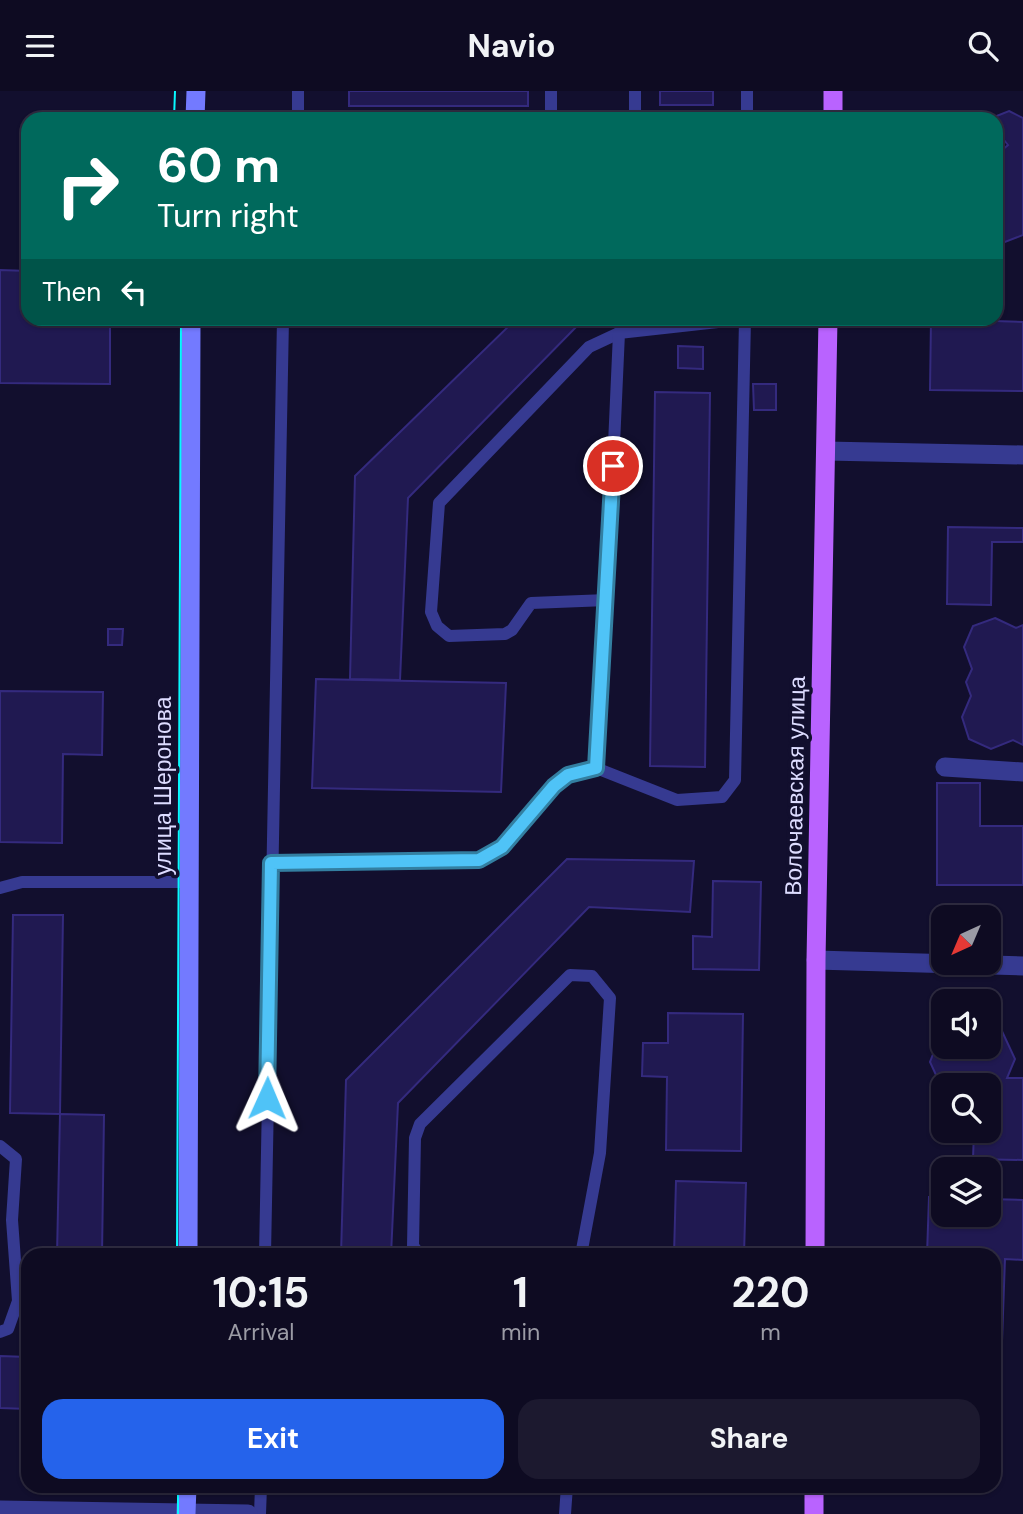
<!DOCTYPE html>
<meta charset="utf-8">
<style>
:root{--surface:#0e0b22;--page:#1c192f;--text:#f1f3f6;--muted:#9b9ba5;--line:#2e2b40;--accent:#2563eb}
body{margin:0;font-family:"DM Sans",sans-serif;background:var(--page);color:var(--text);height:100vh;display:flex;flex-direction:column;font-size:26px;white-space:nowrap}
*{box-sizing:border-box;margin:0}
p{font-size:23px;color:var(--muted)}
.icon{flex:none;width:38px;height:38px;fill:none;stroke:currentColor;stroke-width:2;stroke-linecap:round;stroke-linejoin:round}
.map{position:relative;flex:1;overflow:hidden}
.drawer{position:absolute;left:21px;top:1157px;width:980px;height:245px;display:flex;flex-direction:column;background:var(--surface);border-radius:21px;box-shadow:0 2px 5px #0004,0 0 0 2px var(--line)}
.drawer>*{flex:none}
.top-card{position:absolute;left:21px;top:21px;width:982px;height:214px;border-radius:21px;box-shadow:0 2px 5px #0004,0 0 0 2px var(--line);background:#00695c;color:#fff;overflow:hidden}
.needle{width:46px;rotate:224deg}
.buttons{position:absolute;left:931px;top:814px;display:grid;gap:14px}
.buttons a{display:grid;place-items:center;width:70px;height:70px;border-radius:14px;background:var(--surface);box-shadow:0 2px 5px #0004,0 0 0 2px var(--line);font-size:35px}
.pin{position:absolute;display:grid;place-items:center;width:60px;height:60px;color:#fff;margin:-30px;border:4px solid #fff;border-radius:50%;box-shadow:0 2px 7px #0007}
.me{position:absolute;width:77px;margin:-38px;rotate:1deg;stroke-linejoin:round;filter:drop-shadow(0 0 5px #0008)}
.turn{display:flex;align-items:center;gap:24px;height:147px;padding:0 21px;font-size:32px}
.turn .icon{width:91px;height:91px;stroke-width:2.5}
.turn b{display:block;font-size:49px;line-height:60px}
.then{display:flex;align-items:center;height:66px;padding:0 21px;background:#0003;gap:14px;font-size:26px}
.eta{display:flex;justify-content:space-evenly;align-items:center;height:119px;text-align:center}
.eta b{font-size:42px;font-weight:700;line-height:49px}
.action{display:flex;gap:14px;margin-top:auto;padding:14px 21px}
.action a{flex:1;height:80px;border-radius:21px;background:var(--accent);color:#fff;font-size:28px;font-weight:700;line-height:80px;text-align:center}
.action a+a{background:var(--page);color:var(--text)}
header{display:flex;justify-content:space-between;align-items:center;height:91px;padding:0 21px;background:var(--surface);font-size:32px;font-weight:700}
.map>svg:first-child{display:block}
</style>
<header><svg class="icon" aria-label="menu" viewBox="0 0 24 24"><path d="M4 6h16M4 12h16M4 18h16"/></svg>Navio<svg class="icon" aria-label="search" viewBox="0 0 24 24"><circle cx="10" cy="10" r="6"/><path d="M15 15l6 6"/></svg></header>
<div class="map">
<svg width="1023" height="1423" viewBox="0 0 1023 1423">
<rect width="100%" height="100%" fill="#120f2e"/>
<!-- building -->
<g fill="#201951" stroke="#342a7e" stroke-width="2">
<rect x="349" y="0" width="179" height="15"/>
<rect x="660" y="0" width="53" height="14"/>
<path d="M1009,20L1023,27V144L1005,151L996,147V64L1008,54L996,39V28H989Z"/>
<path d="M0,179L28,180V228H110V293L0,292Z"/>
<path d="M516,228H584L408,407L400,589L350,588L355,385Z"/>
<path d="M931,228L1023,231V300L930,299Z"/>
<path d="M678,255L703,256V278L678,277Z"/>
<path d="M753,293H776V319H754Z"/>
<path d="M655,301L710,302L705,676L650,675Z"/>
<path d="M948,436L1023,437V451H992L991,514L947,513Z"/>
<path d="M995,527L1016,537L1023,534V654L1013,649L991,658L969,648L962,626L971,605L966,591L972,578L964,556L973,535Z"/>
<path d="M108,538H123L122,554H108Z"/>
<path d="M316,588L506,592L501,701L312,697Z"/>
<path d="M0,600L103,601L102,664L63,663L62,752L0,751Z"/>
<path d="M937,692H980V735H1023V794H937Z"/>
<path d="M567,768L694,770L690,821L589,816L398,1012L391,1164H341L346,989Z"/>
<path d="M713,790L761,791L759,879L693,878V845L712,846Z"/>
<path d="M13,824H63L60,1023L10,1022Z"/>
<path d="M668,922L743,923L741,1060L666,1059L667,986L642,985L643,952H668Z"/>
<path d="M989,933L1001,938L1015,968L1007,987H1023V1069L973,1068L974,1040H989V994H943V999L930,971L942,940L943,956H989Z"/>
<path d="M60,1023L104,1024L102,1164H57Z"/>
<path d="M676,1090L746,1092L744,1164H674Z"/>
<path d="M929,1106H943V1124H989V1108L1023,1109V1169L1005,1168L998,1360H994V1164H927Z"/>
<path d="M0,1265L28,1266V1318L0,1317Z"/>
</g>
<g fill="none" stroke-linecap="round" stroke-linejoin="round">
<!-- service -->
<g stroke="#363a91" stroke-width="12">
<path d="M298,0V28"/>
<path d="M551,0V28"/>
<path d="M635,28V0"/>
<path d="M747,28V0"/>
<path d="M607,509L531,512L512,539L505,543L449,545L437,535L431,521L439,412L589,256L619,242"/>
<path d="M596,677L677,709L722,706L735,689L745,229"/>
<path d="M271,772L479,769L502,756L554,695L568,684L596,677L607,509L619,242L745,228"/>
<path d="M0,797L22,791H187"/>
<path d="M0,1055L16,1068L12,1129L18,1210L8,1238L0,1241"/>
<path d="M265,1164L283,228"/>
<path d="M420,1164L413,1155L415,1047L420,1033L570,884L592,885L610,907L600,1062L581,1164"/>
<path d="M260,1423L261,1395"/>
<path d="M565,1423L567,1395"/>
</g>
<!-- minor -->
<g stroke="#363a91" stroke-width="19">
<path d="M826,360L1023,364"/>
<path d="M945,676L1023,681"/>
<path d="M816,869L1023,875"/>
</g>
<!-- tertiary -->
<path stroke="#363a91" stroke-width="19" d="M0,1419L248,1423"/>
<!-- secondary -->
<g stroke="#737aff" stroke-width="19">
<path d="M195,28L196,0"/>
<path d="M188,1164L191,228"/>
<path d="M186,1423L187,1395"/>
</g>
<!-- primary -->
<g stroke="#b963ff" stroke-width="19">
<path d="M833,28V0"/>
<path d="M815,1164L816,869L828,228"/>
<path d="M814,1423V1395"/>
</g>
<!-- tram -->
<g stroke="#08f9ff" stroke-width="2">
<path d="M174,28L175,0"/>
<path d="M177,1164L181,228"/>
<path d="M178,1395V1423"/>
</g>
</g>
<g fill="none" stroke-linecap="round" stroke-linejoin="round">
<defs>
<path id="route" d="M267,1007L271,772L479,769L502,756L554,695L568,684L596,677L613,375"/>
</defs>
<!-- route casing -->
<use href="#route" stroke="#337fa1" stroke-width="18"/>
<!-- route -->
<use href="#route" stroke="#4fc3f7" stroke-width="12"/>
</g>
<g text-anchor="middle" stroke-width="7" stroke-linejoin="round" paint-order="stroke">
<!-- street labels -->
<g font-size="23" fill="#dddcff" stroke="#120f2e">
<text transform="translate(163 695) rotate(-90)" y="8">улица Шеронова</text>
<text transform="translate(795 695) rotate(-89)" y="8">Волочаевская улица</text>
</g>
</g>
</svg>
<div class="buttons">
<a><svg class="needle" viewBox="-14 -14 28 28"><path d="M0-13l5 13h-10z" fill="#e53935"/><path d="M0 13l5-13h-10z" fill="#9b9ba5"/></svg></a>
<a><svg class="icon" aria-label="sound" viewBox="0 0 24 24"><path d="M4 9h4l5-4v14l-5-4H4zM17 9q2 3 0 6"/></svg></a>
<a><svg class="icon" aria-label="search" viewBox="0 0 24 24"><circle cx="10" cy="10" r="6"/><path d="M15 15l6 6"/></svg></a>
<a><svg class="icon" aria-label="layers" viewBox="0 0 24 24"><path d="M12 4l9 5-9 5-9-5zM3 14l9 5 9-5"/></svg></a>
</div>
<div class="pin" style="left:613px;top:375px;background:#d93025"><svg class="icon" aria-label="arrive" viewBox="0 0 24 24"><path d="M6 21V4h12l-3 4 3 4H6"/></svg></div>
<svg class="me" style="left:267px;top:1007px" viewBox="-20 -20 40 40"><path d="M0-17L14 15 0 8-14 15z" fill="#4fc3f7" stroke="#fff" stroke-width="4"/></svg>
<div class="top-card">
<div class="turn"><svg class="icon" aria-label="right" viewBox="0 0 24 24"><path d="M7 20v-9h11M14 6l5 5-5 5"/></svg><div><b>60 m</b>Turn right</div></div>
<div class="then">Then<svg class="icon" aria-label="left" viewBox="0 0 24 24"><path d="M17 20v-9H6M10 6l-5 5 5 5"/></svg></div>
</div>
<section class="drawer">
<div class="eta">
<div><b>10:15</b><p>Arrival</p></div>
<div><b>1</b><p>min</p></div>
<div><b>220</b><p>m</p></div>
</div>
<div class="action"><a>Exit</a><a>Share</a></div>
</section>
</div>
